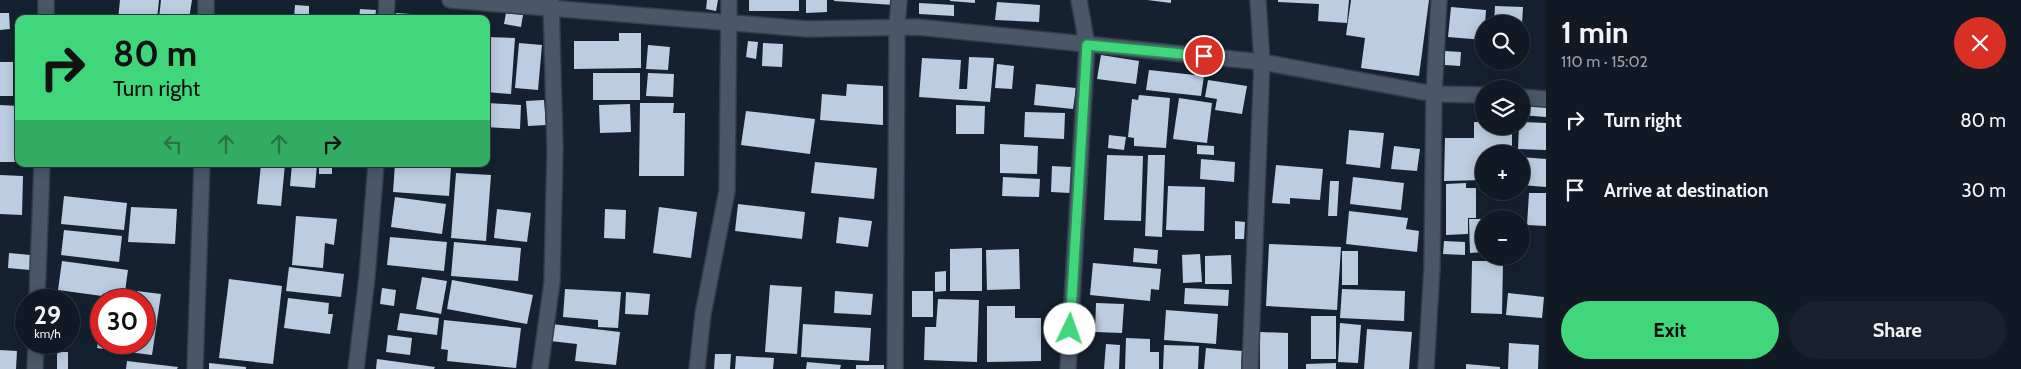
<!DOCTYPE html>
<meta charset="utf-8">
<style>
:root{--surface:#101924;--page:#19222c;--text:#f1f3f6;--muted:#9ca0a6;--line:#303841;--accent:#40d77c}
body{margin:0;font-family:Cabin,sans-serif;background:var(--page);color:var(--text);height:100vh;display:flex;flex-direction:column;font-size:19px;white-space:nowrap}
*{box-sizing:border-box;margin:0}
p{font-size:16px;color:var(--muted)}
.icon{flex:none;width:28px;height:28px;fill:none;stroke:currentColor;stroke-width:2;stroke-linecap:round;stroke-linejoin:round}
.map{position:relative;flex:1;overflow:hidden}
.drawer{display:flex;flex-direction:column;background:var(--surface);width:475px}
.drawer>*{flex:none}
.top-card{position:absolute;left:15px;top:15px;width:475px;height:152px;border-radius:10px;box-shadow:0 2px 12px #0003,0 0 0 1px var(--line);background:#40d77c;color:#111;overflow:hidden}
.tools{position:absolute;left:1475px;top:15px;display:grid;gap:10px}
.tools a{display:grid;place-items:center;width:55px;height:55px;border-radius:50%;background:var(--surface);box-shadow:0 2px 12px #0003,0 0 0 1px var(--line);font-size:25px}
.speed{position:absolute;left:15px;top:289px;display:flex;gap:10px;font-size:25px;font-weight:700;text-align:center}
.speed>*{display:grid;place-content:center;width:65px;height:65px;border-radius:50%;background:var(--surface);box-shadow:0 2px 12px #0003,0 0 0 1px var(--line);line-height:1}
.speed small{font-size:12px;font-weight:400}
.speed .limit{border:8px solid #d22;background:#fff;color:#111}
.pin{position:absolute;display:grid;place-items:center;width:42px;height:42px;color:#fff;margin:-21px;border:2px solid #fff;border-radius:50%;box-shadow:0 1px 5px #0007}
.me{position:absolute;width:55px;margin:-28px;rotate:3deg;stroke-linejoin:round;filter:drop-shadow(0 0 4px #0008)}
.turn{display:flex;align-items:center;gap:18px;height:105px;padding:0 15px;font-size:22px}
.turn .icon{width:65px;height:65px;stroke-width:2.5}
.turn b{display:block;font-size:35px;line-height:42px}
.lanes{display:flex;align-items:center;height:48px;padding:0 15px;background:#0003;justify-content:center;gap:25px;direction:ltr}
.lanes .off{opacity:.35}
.round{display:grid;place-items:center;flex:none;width:52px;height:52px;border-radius:26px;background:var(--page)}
.headline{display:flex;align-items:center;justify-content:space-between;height:85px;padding:0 15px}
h1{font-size:30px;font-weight:800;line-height:38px}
.cta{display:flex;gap:10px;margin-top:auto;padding:10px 15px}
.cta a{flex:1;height:58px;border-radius:30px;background:var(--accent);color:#111;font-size:20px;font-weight:800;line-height:58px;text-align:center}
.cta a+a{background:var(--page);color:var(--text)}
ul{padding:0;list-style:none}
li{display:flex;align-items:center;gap:15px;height:70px;padding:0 15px}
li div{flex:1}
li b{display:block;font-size:19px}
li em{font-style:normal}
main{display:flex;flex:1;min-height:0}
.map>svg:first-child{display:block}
</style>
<main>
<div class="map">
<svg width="1546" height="369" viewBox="0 0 1546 369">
<rect width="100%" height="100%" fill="#152130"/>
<!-- building -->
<g fill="#bccce1">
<path d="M120,0H159L157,19H118Z"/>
<path d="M161,0H192L189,19L159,18Z"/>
<path d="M707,0H718L716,11L706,9Z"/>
<rect x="749" y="0" width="50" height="11"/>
<path d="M806,0H827V12L806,13Z"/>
<path d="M834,0H894V5L834,1Z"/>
<path d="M950,0H975V3L950,1Z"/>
<path d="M1147,0H1171V3Z"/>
<path d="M1278,0H1349L1347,23L1318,21L1319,4L1278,2Z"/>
<path d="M1351,0H1429L1419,76L1361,68L1365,38L1346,35Z"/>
<path d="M997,2L1040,5L1039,22L995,20Z"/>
<path d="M919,3L954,5V16L919,14Z"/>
<path d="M295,5L309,6V19H294Z"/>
<path d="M1495,6L1523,7L1522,24H1494Z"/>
<path d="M1451,7L1486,10L1484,40L1448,37Z"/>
<path d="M360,9L376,10L375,19H359Z"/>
<path d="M0,13H9L10,29L0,30Z"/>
<path d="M396,13L425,15V19H396Z"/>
<path d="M506,13L523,15L521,27L504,24Z"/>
<path d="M437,15L463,17V19H436Z"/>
<path d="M619,33H641V68L574,69V41H619Z"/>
<path d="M486,37L515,38L511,94L486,92Z"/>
<path d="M748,41L758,42L756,59L746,57Z"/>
<path d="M519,43L542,45L538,90L515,88Z"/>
<path d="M763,43L783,44L782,67L762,66Z"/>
<path d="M648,45L670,47L668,70L646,69Z"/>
<path d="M1445,51L1461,52L1460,66L1445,65Z"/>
<path d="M1101,55L1139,61L1136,84L1097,79Z"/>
<path d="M969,57L994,58L990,102L919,97L922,58L961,60L959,89H967Z"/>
<rect x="0" y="62" width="13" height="34"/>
<path d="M997,64L1014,66L1012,89L995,88Z"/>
<path d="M1149,70L1204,76L1201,96L1146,90Z"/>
<rect x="593" y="73" width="47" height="27"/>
<path d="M648,73L674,74L673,97L646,96Z"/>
<path d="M1208,80L1247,86L1242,114L1215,110L1217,99L1205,97Z"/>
<path d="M847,84L883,86V125L820,120L822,94L846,96Z"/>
<path d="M1036,84L1076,88L1073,109L1034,105Z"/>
<path d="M1139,95L1170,98L1166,148L1134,146V138L1128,137L1132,99L1138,100Z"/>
<path d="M1179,98L1212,103L1207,143L1173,139Z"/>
<path d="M1521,99L1546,101V117L1521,115Z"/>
<path d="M544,100L546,125L528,126L526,101Z"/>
<path d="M486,103L521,105L520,129L486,127Z"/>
<path d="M640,103H674L673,113H685L684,176H639Z"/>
<path d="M630,104L631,132L600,133L599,105Z"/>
<path d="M0,105L19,106V162H0Z"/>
<path d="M956,105L985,106L984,134H956Z"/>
<path d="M746,111L815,119L810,154L741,145Z"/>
<path d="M1025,112L1065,113L1064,139L1024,137Z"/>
<path d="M1474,122H1484V126H1512V154H1484V180L1444,181L1445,138H1474Z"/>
<path d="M1521,122L1546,123V150L1518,149L1519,126H1521Z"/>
<path d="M1349,130L1384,133L1380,168L1346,164Z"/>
<path d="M1109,135L1126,137L1124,150L1108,148Z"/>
<path d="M1000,144L1038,146L1037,174L1000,173Z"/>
<path d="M1197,145L1214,146V155L1197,154Z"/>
<path d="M1394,146L1420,149L1417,171L1391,169Z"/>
<path d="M1107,155L1143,156L1141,221L1104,220Z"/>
<path d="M1148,155H1165L1162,237L1145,236Z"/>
<path d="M1521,157L1546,159V187L1521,185Z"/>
<path d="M1201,159L1235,162L1234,182L1200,179Z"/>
<path d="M815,162L877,168L874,199L811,193Z"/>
<path d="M149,164H177L176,168Z"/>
<path d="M261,164H285L281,206L257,204Z"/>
<path d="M292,164H317L315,188L290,186Z"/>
<rect x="319" y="164" width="13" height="10"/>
<path d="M395,164L451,167L449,196L393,192Z"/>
<path d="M1276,165L1323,169L1320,200L1290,198V204L1272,203Z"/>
<path d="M1052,166L1071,167L1070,193L1051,192Z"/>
<path d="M456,173L491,175L486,241L451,238Z"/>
<path d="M0,175L23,176L22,215L0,214Z"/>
<path d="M1003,177L1040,179L1039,197L1002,196Z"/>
<path d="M1353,177L1404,183L1401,210L1350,204Z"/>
<path d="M1330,181H1339L1337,216H1328Z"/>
<path d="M1466,183V188H1476V218H1468V234L1446,235V184Z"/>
<path d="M1168,186L1205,187L1204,231L1166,230Z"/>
<path d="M1529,193H1546V226L1527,225Z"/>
<path d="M64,196L127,203L124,230L61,224Z"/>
<path d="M395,197L446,204L442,234L391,227Z"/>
<path d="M738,204L805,212L802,239L735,231Z"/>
<path d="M131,207L177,209L175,244L128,242Z"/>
<path d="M659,207L697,212L691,258L653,253Z"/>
<path d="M497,209L531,213L527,242L494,238Z"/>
<path d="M605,209L626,210L625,239L604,238Z"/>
<path d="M1349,211L1408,218L1406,229L1419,231L1417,252L1346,244Z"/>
<path d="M296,216L337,219L334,245L325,243L323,268L292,265Z"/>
<path d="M839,217L872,221L868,247L836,243Z"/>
<path d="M1469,219H1484V252L1470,253Z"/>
<path d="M1235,221L1245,222L1244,239H1235Z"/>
<path d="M64,230L122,236L119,262L61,255Z"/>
<path d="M390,237L447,242L444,271L387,265Z"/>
<path d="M1444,241L1465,242V255L1443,254Z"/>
<path d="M454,242L521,248L518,281L451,276Z"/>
<path d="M1269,244L1341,247L1337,310L1266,306Z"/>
<path d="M982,248V291H950V249Z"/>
<path d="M1134,248L1158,250L1157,264L1133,262Z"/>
<path d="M1019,249L1020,289L987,290L986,250Z"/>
<rect x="1342" y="251" width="16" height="34"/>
<path d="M9,253L31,255L30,270L8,268Z"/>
<path d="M1200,254L1202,282L1183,283L1182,255Z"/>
<path d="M1231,255L1232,284H1205V256Z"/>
<path d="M62,261L128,270L124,299L58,290Z"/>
<path d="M1472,261H1503L1502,314L1471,313Z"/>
<path d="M1093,263L1161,269L1159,290L1151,289L1150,301L1090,295Z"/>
<path d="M289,267L344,274L341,297L286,291Z"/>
<path d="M946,271V291L935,292V272Z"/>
<path d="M422,277L447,281L441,314L416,309Z"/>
<path d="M229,279L282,286L273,364L219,358Z"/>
<path d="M452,280L533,295L527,324L447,309Z"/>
<path d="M770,285L802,287L797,354L765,352Z"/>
<path d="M382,288L396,290L394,306L380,304Z"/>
<path d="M1185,288L1229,290L1228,306L1184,304Z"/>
<path d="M565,289L621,292L618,328L598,327V320L563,317Z"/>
<path d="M1342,289L1405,291L1404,321L1340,318Z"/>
<path d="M137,291L161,294L152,355L128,352L129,342H144V300H136Z"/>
<path d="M835,291L873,294L871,315L834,313Z"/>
<rect x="912" y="291" width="21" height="26"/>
<path d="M626,292L650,294L648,315L625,314Z"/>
<path d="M1508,293L1544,297L1542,318L1506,315Z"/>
<path d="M288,298L329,303L328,314H333L330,334L284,328Z"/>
<path d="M938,299L979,300L977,362L924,360L925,327H936Z"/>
<path d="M1096,303L1124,304L1122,333L1095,332Z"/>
<path d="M987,306H1015V318H1041V361L987,362Z"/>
<path d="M1166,310L1218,314L1216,344L1164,340Z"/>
<path d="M400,313L439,318L437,335L397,330Z"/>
<rect x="1311" y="316" width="25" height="43"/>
<path d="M444,320L521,328L516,368L447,361L448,350L441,349Z"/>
<path d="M1340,323L1361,325L1358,363L1338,362Z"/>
<path d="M552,324L620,332L616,365L575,361L577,344L550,341Z"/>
<path d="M803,324L871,328L869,361L801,357Z"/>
<path d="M1367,329L1412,332L1409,369H1364Z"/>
<path d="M100,331L101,342H112L110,350L97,348Z"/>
<path d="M1260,332L1288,333V369H1260Z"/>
<path d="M388,335L412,338L410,355L386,352Z"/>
<path d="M1126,338L1150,339V352H1159V369H1125Z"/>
<path d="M1509,343L1539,345L1538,369H1508Z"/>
<path d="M1106,344L1120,345L1119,369H1104Z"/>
<path d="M1164,345L1199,346L1198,369H1163Z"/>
<path d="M1206,348L1242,351L1241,369H1204Z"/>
<path d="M0,350L17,351L16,369H0Z"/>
<rect x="57" y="352" width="11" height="17"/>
<path d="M715,354H731L730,369H714Z"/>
<path d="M736,356L774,358L773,369H735Z"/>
<path d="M377,359L435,367L434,369H376Z"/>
<path d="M127,361L178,367L177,369H126Z"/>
<path d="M807,362L841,365L840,369H806Z"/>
<path d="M209,363L246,367V369H209Z"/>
<path d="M1336,363V369H1306V364Z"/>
<path d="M1466,364L1500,367V369H1466Z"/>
<rect x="856" y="365" width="28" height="4"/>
</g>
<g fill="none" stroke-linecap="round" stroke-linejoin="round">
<defs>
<g id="minor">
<path d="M450,0L807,29L917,27L1262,62L1434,94L1484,95"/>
<path d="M46,19V0"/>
<path d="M206,19V0"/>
<path d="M386,19L387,0"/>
<path d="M1521,97L1546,99"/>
<path d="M37,300L42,164"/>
<path d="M35,369L36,342"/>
<path d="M195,369L202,164"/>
<path d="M356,369L367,277L376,164"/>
<path d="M540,369L552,282L555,149L551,0"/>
<path d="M697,369L703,314L727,191L729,0"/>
<path d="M895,369L897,27L899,0"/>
<path d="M1068,369L1087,45L1079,0"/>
<path d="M1250,369L1262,62L1258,0"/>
<path d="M1426,369L1432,267L1434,94L1439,0"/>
</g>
</defs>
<!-- minor casing -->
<use href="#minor" stroke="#343c49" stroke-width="18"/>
<!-- minor -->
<use href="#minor" stroke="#495769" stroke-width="15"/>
</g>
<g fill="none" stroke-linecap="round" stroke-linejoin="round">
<defs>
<path id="route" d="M1070,329L1087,45L1204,56"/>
</defs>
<!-- route casing -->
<use href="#route" stroke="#2a8c51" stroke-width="12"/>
<!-- route -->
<use href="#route" stroke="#40d77c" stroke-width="9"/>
</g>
</svg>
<div class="tools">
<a><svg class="icon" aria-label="search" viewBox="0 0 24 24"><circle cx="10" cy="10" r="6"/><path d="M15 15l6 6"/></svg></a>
<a><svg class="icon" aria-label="layers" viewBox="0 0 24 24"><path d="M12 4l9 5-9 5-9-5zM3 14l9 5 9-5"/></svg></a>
<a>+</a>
<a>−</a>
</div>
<div class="speed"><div>29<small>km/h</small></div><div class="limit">30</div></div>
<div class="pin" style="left:1204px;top:56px;background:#d93025"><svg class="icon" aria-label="arrive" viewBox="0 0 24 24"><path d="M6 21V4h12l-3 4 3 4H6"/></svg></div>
<svg class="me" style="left:1070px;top:329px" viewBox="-20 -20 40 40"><circle r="19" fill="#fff"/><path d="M0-13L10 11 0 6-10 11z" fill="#40d77c"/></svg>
<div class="top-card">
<div class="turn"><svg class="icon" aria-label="right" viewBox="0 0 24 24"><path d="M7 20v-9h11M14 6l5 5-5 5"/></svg><div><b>80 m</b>Turn right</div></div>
<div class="lanes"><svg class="icon off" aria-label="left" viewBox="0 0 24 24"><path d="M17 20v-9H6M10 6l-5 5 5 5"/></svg><svg class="icon off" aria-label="ahead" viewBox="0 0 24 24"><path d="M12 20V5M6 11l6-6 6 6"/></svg><svg class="icon off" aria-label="ahead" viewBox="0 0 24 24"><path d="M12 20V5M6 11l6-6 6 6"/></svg><svg class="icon" aria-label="right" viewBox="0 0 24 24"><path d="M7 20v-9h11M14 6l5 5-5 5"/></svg></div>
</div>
</div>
<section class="drawer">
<div class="headline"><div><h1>1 min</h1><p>110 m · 15:02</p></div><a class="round" style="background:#d93025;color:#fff"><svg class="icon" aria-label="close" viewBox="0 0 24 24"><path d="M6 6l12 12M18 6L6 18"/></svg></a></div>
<ul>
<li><svg class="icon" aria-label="right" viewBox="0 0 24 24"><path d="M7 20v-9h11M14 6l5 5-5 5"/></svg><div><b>Turn right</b></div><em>80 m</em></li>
<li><svg class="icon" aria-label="arrive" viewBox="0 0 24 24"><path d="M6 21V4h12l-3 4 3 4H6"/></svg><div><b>Arrive at destination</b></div><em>30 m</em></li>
</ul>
<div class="cta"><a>Exit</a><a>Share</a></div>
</section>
</main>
